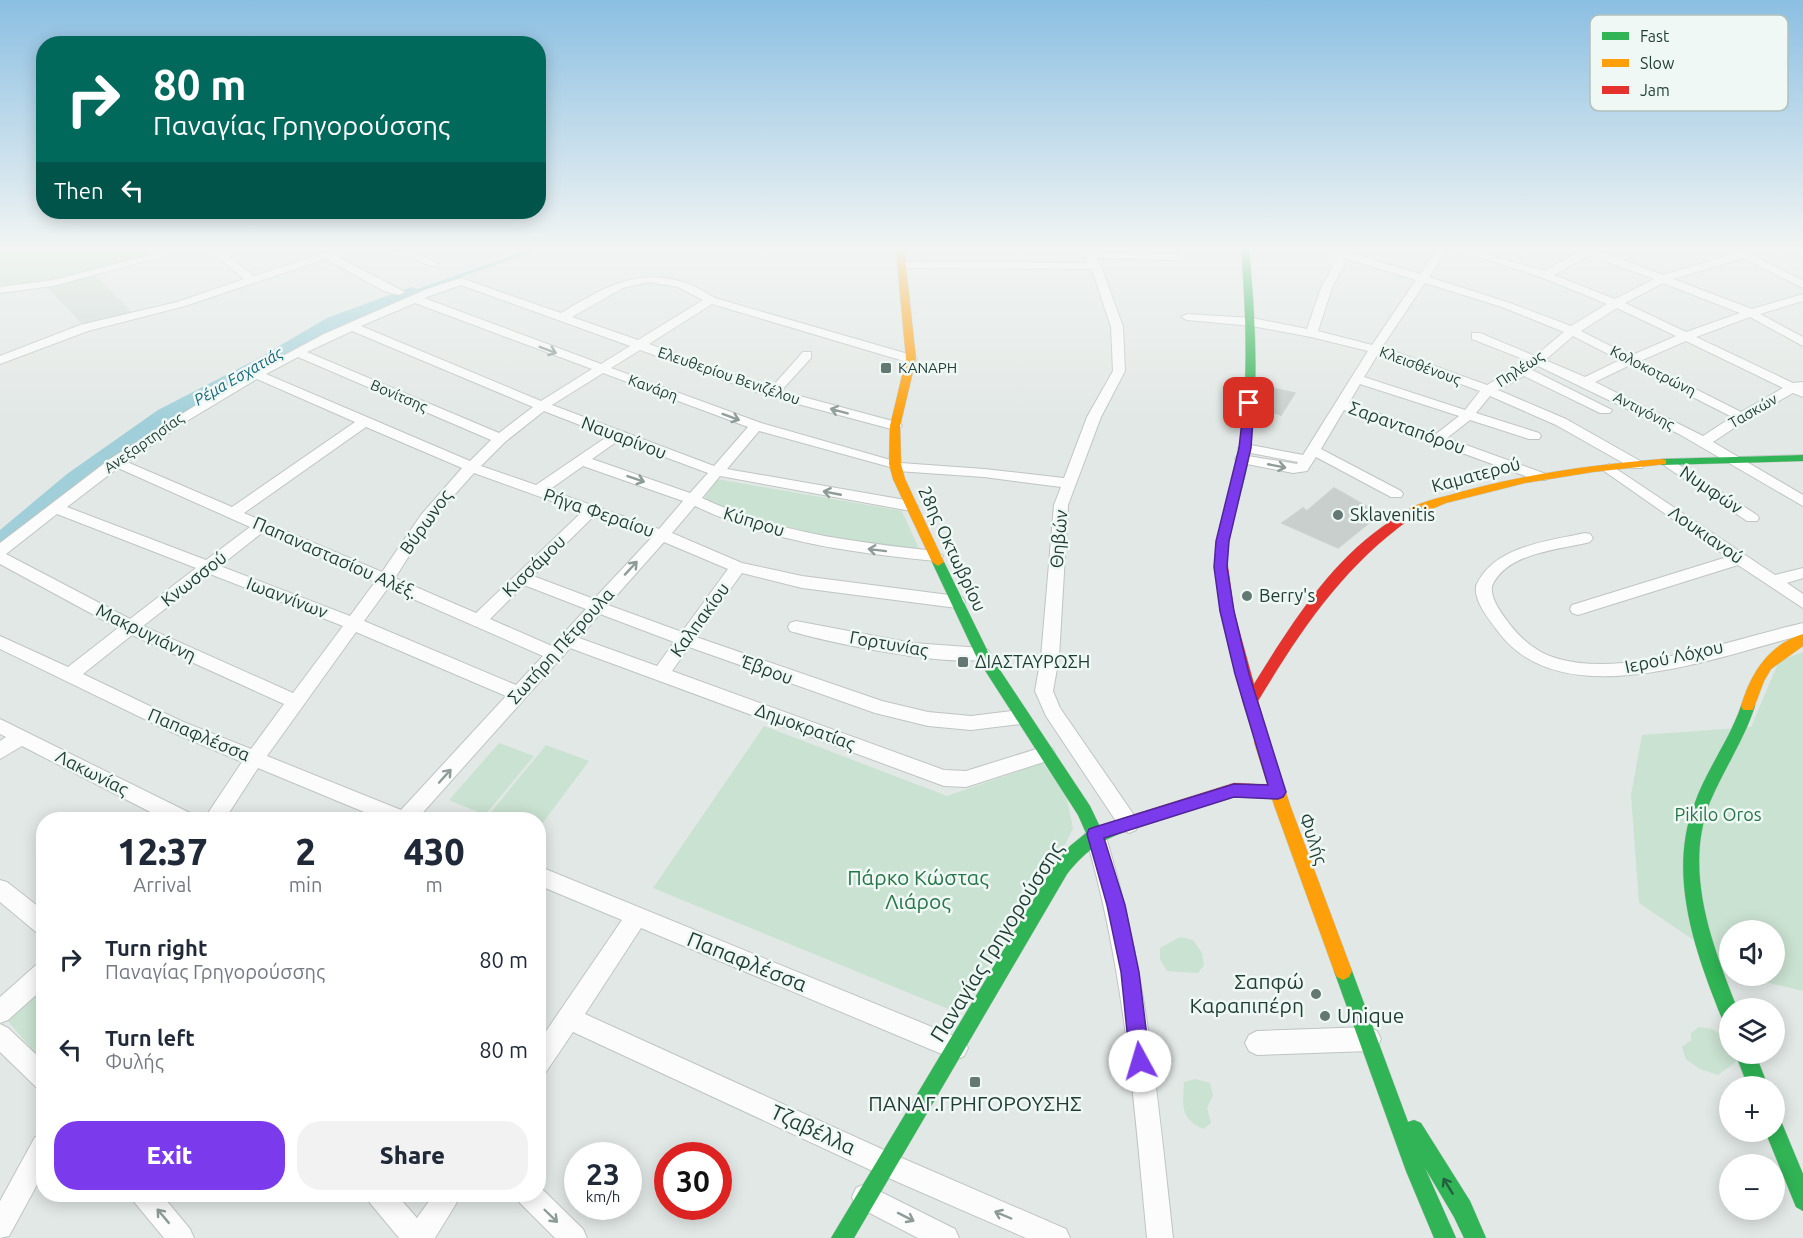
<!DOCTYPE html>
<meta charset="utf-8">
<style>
:root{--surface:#fff;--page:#f2f2f3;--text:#1f2937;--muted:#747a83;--accent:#7c3aed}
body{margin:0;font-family:Ubuntu,sans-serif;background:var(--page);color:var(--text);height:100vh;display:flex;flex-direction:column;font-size:22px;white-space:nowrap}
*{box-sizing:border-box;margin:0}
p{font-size:20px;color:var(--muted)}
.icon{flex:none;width:33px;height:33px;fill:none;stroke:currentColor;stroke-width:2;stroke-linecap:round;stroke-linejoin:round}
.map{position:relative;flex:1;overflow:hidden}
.details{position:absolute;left:36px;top:812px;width:510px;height:390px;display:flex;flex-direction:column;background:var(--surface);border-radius:24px;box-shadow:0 3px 15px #0003}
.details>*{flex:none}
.top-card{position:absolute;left:36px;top:36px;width:510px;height:183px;border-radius:24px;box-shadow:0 3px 15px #0003;background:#00695c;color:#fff;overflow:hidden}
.controls{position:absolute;left:1719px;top:920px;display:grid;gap:12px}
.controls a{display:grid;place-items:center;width:66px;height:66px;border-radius:50%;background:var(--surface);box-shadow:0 3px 15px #0003;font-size:30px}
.speed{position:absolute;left:564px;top:1142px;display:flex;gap:12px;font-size:30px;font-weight:700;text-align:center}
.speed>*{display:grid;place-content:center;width:78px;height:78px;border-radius:50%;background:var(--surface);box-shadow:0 3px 15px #0003;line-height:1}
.speed small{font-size:15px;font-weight:400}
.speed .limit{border:9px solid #d22;background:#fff;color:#111}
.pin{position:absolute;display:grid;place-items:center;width:51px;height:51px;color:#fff;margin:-26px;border-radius:12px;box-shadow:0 3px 9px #0006}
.me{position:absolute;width:66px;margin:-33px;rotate:354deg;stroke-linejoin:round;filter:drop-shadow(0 0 4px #0008)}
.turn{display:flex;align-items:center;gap:21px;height:126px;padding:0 18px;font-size:27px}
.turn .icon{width:78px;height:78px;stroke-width:2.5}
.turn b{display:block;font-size:42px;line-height:51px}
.then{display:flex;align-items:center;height:57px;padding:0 18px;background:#0003;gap:12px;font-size:22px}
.eta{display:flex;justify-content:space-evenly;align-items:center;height:102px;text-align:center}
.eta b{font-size:36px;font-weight:800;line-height:42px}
.button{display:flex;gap:12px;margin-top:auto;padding:12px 18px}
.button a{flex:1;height:69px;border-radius:24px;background:var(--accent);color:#fff;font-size:24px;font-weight:800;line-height:69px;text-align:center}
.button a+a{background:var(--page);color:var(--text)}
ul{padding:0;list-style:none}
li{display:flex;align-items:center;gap:18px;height:90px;padding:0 18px}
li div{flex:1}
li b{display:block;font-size:22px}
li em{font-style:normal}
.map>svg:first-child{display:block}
</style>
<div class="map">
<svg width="1803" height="1238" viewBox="0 0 1803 1238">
<rect width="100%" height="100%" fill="#e2e8e5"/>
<!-- built -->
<path fill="#cfdad5" d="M95,275L134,314L84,326L46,286Z"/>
<!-- green -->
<g fill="#cae2d2">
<path d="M0,248H179L184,251C123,268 63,284 0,292Z"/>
<path d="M717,479L902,511L919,549C841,546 776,525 703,501Z"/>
<path d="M1803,652V991L1752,979L1745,975H1774V930H1730L1729,964L1639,903L1631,795L1642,735L1751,727L1779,661Z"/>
<path d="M764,726L947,796L1043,763L1066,795L1073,828L1064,847L958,1013L653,888Z"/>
<path d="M499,743L534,756L485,815L449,800Z"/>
<path d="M546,745L589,761L539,828L538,819H493L487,817Z"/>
<path d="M1180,937L1193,940L1202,953L1204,965L1198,973L1167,971L1160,959V948Z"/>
<path d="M43,988V1062L8,1021Z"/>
<path d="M1699,1027L1713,1029L1728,1040L1730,1053L1737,1061L1718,1075L1700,1069L1686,1059L1682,1047L1691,1040V1033Z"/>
<path d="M1195,1079L1210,1083L1213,1096L1207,1108L1211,1123L1203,1129C1179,1117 1183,1105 1184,1082Z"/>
</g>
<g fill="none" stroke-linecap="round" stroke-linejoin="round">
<!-- stream -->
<path stroke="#a0cfd9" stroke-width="3" d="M411,293L539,248"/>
<!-- river -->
<path fill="#a0cfd9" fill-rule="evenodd" d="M411,287L418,289L420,293L418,297L341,326L271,367L174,420L83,484L9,549L0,551V530L67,474L158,410L257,359L327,318Z"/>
</g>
<!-- building -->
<g fill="#c9cfcd" stroke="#cbd1ce" stroke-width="1.5">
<path d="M1263,386L1295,393L1281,415L1261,409Z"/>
<path d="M1334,488L1380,514L1338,548L1282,523L1303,508L1307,511Z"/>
</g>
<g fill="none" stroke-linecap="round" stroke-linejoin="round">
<defs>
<g id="street">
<path d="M178,248H194L53,286L0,293V287L53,280Z"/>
<path d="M207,248H218L254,276L339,248H353L352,250L336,256L405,292L399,295L384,291L326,259L185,306L88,331L0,364V356L80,325L177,302L244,279Z"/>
<path d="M393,248H406L439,264L438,266H430Z"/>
<path d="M1078,248H1088L1091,252L1175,254L1180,257L1175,260L1096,258L1101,266L1123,327L1125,371L1101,417L1068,505L1059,657L1053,691L1060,708L1136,818L1139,824L1136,830L1129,833L1122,830L1046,716L1035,691L1041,657L1054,505L1061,487L984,477L897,471L890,467L759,431L727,469L911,501L918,506L911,511L720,476L702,498C775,533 855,542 935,551L943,556L940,560L935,561C854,553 770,542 695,506L672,533L742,563L802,576L957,596L963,598L965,602L963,606L957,608L802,588L742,573L696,637L882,701L928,712L971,716L1021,710L1027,712L1030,717L1027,722L1021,724L971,730L928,726L875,713L689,647L672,671L944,770L966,771L1046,746L1053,749L1055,754L1053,759L966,787L944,786L570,648L417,819H381L258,768L225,819H204L242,762L169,731L0,649V636L68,667L118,628L0,564V543L110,459L225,387L324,334L427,289L461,278L561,313C601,289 638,266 686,283C696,286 705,293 715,298L915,356L917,359L915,362H907L712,304L649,344L771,388L803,352H811V358L781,391L900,423L902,426L895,430L768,396L640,350L611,368L761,423L901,463L984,469L1064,478L1087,417L1113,371L1111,327L1092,269L902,268L897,265L902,262L1088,263ZM648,282L678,287L703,300L638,340L572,317L623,288ZM461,285L630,346L601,364L424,298ZM415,303L592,369L541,401L361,326ZM352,331L533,407L499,433L307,352ZM298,357L491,440L470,461L266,374ZM603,373L748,427L714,466L552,405ZM257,379L355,422L232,507L127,462L187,421ZM544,411L608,436L536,485L481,466L505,442ZM366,427L462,468L421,515L382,572L244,513ZM619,440L708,473L690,493L592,459ZM583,466L683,501L659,529L549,490ZM118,468L250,527L206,560L67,507ZM474,473L582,512L476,613L395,578L431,521ZM57,514L196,568L130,619L6,554ZM594,516L652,537L594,599L533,576ZM263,532L375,582L350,616L220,566ZM664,542L728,569L682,632L608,605ZM210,574L343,626L293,693L143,626ZM524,585L586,609L552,646L490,619ZM388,588L543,656L516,685L364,621ZM600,614L674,642L657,666L579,638ZM356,632L506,696L401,810L267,756ZM132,635L284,704L251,749L181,721L83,674Z"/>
<path d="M1319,248H1334L1342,250L1345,248H1355L1351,253L1420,274L1438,248H1448L1429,277L1510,303L1571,326L1607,304L1541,277L1451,248H1466L1544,271L1580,251L1576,248H1598L1597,250L1663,275L1734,254L1730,250L1738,248L1803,281V288L1743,258L1673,279L1752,309L1803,294V301L1760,314L1803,337V346L1750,317L1696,337L1793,383L1803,382V397L1793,393L1746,420L1713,442L1803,495V506L1679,434L1538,366L1532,370L1612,410L1610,413H1600L1524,376L1498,390L1566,419L1642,462L1644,465L1642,468H1632L1556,425L1490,396L1476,413L1539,433L1541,436L1539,439H1529L1470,420L1447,438L1546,474L1548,477L1546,480H1536L1344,410L1321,449L1401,491L1403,494L1401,497H1391L1316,457L1307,471L1293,473L1237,462L1235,459L1237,456L1242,455L1297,464L1298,462L1240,451L1238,448L1245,444L1303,455L1368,351L1311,337L1252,326L1187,320L1181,317L1187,314L1252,318L1307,329L1321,288L1338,256ZM1589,255L1654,279L1615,299L1554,275ZM1347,259L1416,280L1372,345L1318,331L1332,288ZM1425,283L1502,307L1564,332L1535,356L1480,333H1472V339L1528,361L1487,385L1382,347ZM1663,283L1740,313L1686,332L1625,303ZM1617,308L1676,336L1630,356L1581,331ZM1573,336L1620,360L1585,377L1545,360ZM1686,341L1783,388L1741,412L1640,361ZM1378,354L1480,391L1465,410L1364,377ZM1630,365L1732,417L1703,436L1595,382ZM1360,384L1459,416L1436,434L1349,403Z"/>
<path d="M1670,459L1757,515L1759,518L1757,521H1747L1665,466L1663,463L1665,460Z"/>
<path d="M1609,464L1775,575L1803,568V578L1787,583L1803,594V608L1738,565L1578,615L1572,613L1570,609L1572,605L1727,557L1604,471L1602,468Z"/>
<path d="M1585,533L1590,534L1593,538L1590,542C1559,550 1507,552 1492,586C1490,600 1503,615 1511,626C1524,642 1539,654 1559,659C1627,678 1735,639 1803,623V635C1718,656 1560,719 1497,630C1488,618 1474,601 1476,586C1493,546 1548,541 1585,533Z"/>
<path d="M796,621L912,643L982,648L988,650L991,654L988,658C954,669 827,642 790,631L788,627L790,623Z"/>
<path d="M0,719L190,813L193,819H164L22,746L0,759V741L6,737L0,734Z"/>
<path d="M1095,825L1102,828L1105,834C1146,966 1158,1101 1173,1238H1147C1134,1101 1124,966 1085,834L1088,828Z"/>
<path d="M538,866L964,1040L968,1048L964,1056L956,1060L641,928L585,1014L895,1155L1066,1229L1070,1238H1026L877,1173L573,1032L546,1072L538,1076V1043L622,920L538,885Z"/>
<path d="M0,880L7,882L44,911V935L36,932L0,902Z"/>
<path d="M44,962V988L8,1020L0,1023V997L36,965Z"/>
<path d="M0,1024L8,1028L44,1062V1091L36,1087L0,1052Z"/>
<path d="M1369,1027L1377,1031L1381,1039L1377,1047L1369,1051L1257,1055L1249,1051L1245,1043L1249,1035L1257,1031Z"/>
<path d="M44,1134V1172L9,1236L0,1238V1201L35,1137Z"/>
<path d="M865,1184L955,1229L959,1238H918L856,1206L852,1197L856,1188Z"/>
<path d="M538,1185L583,1229L587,1238H555L520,1203L516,1194H538Z"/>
<path d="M131,1194H161L190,1229L194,1238H164L135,1203Z"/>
<path d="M366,1194H396L417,1218L434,1194H462L435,1238H399L370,1203Z"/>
</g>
<g id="fast">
<path d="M1241,248H1249C1255,314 1259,380 1251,446C1246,484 1230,520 1227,559L1221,563L1215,559L1216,546C1222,512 1234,480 1239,447C1249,381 1246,314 1241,248Z"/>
<path d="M1803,455V461L1662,465L1656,462L1662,459Z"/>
<path d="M938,558L944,562L988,652L1090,806L1100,827L1129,816L1135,818L1137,823L1135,828C1103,839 1088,848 1067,874L854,1238H831L1055,864L1070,846L1086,833L1078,815L977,658L932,562Z"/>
<path d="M1748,700L1753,702L1755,706C1744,740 1724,769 1710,802C1683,871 1712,944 1737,1008H1730V1023L1723,1021C1696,954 1667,876 1694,805C1706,770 1729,741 1741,706L1743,702Z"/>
<path d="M1343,962L1349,965L1352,971L1408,1122L1414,1120L1421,1123L1470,1201L1486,1238H1464L1454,1217L1425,1168L1456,1238H1434L1406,1171L1334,971L1337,965Z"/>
<path d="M1735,1053H1755L1768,1086H1748Z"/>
<path d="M1774,1118L1781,1121L1803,1174V1211L1796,1207L1765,1131H1774Z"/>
</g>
<g id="slow">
<path d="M896,248H904L916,359L900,426L901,464L905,479L944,562L938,566L932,562L893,479L889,464L890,426L906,359Z"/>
<path d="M1662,459L1666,460V464L1593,472L1525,483L1446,503L1406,520L1400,516C1411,504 1435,499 1450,495C1519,475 1590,465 1662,459Z"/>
<path d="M1803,634V646L1771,669L1764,681L1753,710H1743L1741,706C1751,673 1768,645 1803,634Z"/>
<path d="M1262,736L1267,738L1270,742L1290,805L1352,971L1349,977L1343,980L1337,977L1334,971L1274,805L1254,742L1257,738Z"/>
</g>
<g id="jam">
<path d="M1406,512L1412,516L1410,519C1342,568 1301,630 1258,701L1270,742L1267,746L1262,748L1257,746L1243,703L1220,611L1215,559L1217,556H1225L1227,559L1234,611L1254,684C1289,628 1327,566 1382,527C1390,522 1397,515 1406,512Z"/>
<path d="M1234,783L1278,785L1284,787L1286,792L1284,797L1278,799L1234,797L1129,830L1123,828L1121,823L1123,818L1129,816Z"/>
</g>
</defs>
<!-- street casing -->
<use href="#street" stroke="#bfc5c2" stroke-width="2"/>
<!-- fast casing -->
<use href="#fast" stroke="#bec6c3" stroke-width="1"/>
<!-- slow casing -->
<use href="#slow" stroke="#bec6c3" stroke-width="1"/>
<!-- jam casing -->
<use href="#jam" stroke="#bec6c3" stroke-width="1"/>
<!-- street -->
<use href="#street" fill="#fbfcfb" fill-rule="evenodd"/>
<!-- fast -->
<use href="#fast" fill="#30b455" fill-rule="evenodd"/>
<!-- slow -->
<use href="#slow" fill="#ff9f0a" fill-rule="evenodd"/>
<!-- jam -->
<use href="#jam" fill="#e5322d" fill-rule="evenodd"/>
</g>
<!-- one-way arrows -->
<defs><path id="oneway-shaft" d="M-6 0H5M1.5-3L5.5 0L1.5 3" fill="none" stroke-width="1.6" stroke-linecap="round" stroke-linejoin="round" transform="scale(1.5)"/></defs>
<g stroke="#8d9c98">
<use href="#oneway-shaft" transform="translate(548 350) rotate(21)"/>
<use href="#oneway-shaft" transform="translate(839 411) rotate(-165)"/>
<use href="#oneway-shaft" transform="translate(731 417) rotate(20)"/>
<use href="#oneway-shaft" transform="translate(1277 466) rotate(11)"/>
<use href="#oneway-shaft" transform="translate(636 479) rotate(19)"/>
<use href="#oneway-shaft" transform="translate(832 493) rotate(-169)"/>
<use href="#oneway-shaft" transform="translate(877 550) rotate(-173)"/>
<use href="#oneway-shaft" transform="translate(631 568) rotate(-47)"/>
<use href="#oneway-shaft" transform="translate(445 776) rotate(-48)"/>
<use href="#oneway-shaft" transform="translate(1003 1215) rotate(-157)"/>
<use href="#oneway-shaft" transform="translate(163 1216) rotate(-130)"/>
<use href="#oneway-shaft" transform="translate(551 1216) rotate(44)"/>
<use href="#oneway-shaft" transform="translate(906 1217) rotate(27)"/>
</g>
<use stroke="#24603f" href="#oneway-shaft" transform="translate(1448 1186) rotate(-121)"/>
<!-- sky -->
<linearGradient id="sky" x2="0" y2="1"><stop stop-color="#8bbfe2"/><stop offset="0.59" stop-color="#f2f5f3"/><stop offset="1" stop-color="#f2f5f3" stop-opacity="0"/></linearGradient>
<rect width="1803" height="421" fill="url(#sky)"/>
<!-- route -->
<path fill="#7c3aed" stroke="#51269a" stroke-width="1.5" d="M1249,400L1254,403L1251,448L1229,541L1227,567L1234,611L1249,674L1286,792L1283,797L1278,799L1234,797L1104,838L1125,905L1139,972L1150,1061L1147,1068L1140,1070L1133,1068L1130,1061L1121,972L1107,905L1087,834L1089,829L1095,827L1234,784L1268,785L1235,674L1220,611L1214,567L1216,541L1239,448L1244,403Z"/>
<!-- markers -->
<g fill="#637873" stroke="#eff8f4" stroke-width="2">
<rect x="880" y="362" width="12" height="12" rx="3"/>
<circle cx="1338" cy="515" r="6"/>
<circle cx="1247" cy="596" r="6"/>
<rect x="957" y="656" width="12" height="12" rx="3"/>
<circle cx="1316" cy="994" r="6"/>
<circle cx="1325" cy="1016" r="6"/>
<rect x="969" y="1076" width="12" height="12" rx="3"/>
</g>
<g text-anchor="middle" stroke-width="5" stroke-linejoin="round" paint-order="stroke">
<!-- far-street labels -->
<g font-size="15" fill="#1f3c35" stroke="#eff8f4">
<text transform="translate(1420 366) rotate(20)" y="5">Κλεισθένους</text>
<text transform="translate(1520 369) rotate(-33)" y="5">Πηλέως</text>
<text transform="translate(1653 371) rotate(27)" y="5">Κολοκοτρώνη</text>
<text transform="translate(729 376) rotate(19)" y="5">Ελευθερίου Βενιζέλου</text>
<text transform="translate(653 388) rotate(20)" y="5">Κανάρη</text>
<text transform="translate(399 396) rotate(23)" y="5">Βονίτσης</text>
<text transform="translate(1644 411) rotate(27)" y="5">Αντιγόνης</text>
<text transform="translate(1753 411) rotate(-30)" y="5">Τασκών</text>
<text transform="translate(144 443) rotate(-35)" y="5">Ανεξαρτησίας</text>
</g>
<!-- far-poi labels -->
<g font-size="15" fill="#1f3c35" stroke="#eff8f4" text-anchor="start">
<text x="898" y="373">ΚΑΝΑΡΗ</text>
</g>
<!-- far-water labels -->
<g font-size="16" font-style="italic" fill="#16667b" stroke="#eff8f4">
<text transform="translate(238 376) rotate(-30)" y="6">Ρέμα Εσχατιάς</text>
</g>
<!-- street labels -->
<g font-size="18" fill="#1f3c35" stroke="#eff8f4">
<text transform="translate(1407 428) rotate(20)" y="6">Σαρανταπόρου</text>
<text transform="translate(624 438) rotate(21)" y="6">Ναυαρίνου</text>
<text transform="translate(1476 475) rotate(-15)" y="6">Καματερού</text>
<text transform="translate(1711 490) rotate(34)" y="6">Νυμφών</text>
<text transform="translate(599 513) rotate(19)" y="6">Ρήγα Φεραίου</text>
<text transform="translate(426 522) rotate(-54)" y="6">Βύρωνος</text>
<text transform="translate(754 522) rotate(17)" y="6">Κύπρου</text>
<text transform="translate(1706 535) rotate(35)" y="6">Λουκιανού</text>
<text transform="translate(1059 539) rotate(-85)" y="6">Θηβών</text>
<text transform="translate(952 549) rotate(65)" y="6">28ης Οκτωβρίου</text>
<text transform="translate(335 558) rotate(24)" y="6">Παπαναστασίου Αλέξ.</text>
<text transform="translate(534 566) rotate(-44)" y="6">Κισσάμου</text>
<text transform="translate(194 579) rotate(-38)" y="6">Κνωσσού</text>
<text transform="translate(287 598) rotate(21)" y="6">Ιωαννίνων</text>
<text transform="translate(700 620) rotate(-54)" y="6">Καλπακίου</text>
<text transform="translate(146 633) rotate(26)" y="6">Μακρυγιάννη</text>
<text transform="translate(889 644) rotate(10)" y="6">Γορτυνίας</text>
<text transform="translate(561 646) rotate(-48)" y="6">Σωτήρη Πέτρουλα</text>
<text transform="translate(1674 657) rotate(-12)" y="6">Ιερού Λόχου</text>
<text transform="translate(767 670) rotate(20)" y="6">Έβρου</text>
<text transform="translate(805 727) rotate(20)" y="6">Δημοκρατίας</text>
<text transform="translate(199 735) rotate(23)" y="6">Παπαφλέσσα</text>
<text transform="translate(92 773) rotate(27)" y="6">Λακωνίας</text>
<text transform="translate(1313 839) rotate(71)" y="6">Φυλής</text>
</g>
<!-- poi labels -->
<g font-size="18" fill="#1f3c35" stroke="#eff8f4" text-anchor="start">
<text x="1350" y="521">Sklavenitis</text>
<text x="1259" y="602">Berry's</text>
<text x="975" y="668">ΔΙΑΣΤΑΥΡΩΣΗ</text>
</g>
<!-- park labels -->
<g font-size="18" fill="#277549" stroke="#eff8f4">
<text x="1718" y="821">Pikilo Oros</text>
</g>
<!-- near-park labels -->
<g font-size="21" fill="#277549" stroke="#eff8f4">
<text x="918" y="885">Πάρκο Κώστας<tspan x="918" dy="24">Λιάρος</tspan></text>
</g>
<!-- near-street labels -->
<g font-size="21" fill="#1f3c35" stroke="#eff8f4">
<text transform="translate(997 942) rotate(-58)" y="7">Παναγίας Γρηγορούσσης</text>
<text transform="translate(747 962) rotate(22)" y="7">Παπαφλέσσα</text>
<text transform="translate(813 1130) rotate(25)" y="7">Τζαβέλλα</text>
</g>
<!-- near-poi labels -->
<g font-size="21" fill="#1f3c35" stroke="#eff8f4" text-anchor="end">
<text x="1304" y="989">Σαπφώ<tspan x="1304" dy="24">Καραπιπέρη</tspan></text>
<text x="1337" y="1023" text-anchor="start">Unique</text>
<text x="975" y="1111" text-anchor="middle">ΠΑΝΑΓ.ΓΡΗΓΟΡΟΥΣΗΣ</text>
</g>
</g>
<!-- legend -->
<rect x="1590" y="15" width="198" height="96" rx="9" fill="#eff8f4" stroke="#b1c0bb" stroke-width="1.5"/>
<rect x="1602" y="32" width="27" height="8" fill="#30b455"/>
<rect x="1602" y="59" width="27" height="8" fill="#ff9f0a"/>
<rect x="1602" y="86" width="27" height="8" fill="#e5322d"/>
<g font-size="16" fill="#1f3c35">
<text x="1640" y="42">Fast</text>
<text x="1640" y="69">Slow</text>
<text x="1640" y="96">Jam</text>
</g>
</svg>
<div class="controls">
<a><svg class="icon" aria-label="sound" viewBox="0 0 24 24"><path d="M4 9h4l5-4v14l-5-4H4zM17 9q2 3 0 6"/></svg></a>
<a><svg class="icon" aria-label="layers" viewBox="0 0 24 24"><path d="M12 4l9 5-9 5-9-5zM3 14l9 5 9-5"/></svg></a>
<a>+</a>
<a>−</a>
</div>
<div class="speed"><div>23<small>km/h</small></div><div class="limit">30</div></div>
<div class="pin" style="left:1249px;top:403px;background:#d93025"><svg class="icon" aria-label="arrive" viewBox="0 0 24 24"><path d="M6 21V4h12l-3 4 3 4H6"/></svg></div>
<svg class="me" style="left:1140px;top:1061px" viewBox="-20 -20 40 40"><circle r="19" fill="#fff"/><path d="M0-13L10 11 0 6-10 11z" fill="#7c3aed"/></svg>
<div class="top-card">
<div class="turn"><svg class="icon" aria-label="right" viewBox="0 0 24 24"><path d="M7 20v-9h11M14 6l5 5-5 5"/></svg><div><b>80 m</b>Παναγίας Γρηγορούσσης</div></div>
<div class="then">Then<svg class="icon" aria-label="left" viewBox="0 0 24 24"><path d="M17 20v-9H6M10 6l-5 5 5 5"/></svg></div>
</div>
<section class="details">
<div class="eta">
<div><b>12:37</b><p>Arrival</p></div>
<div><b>2</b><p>min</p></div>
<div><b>430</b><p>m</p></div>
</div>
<ul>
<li><svg class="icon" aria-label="right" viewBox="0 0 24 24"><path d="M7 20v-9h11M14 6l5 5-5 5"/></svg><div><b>Turn right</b><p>Παναγίας Γρηγορούσσης</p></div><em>80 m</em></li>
<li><svg class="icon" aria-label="left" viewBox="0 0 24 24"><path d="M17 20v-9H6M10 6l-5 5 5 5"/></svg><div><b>Turn left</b><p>Φυλής</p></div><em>80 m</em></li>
</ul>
<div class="button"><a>Exit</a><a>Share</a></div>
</section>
</div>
